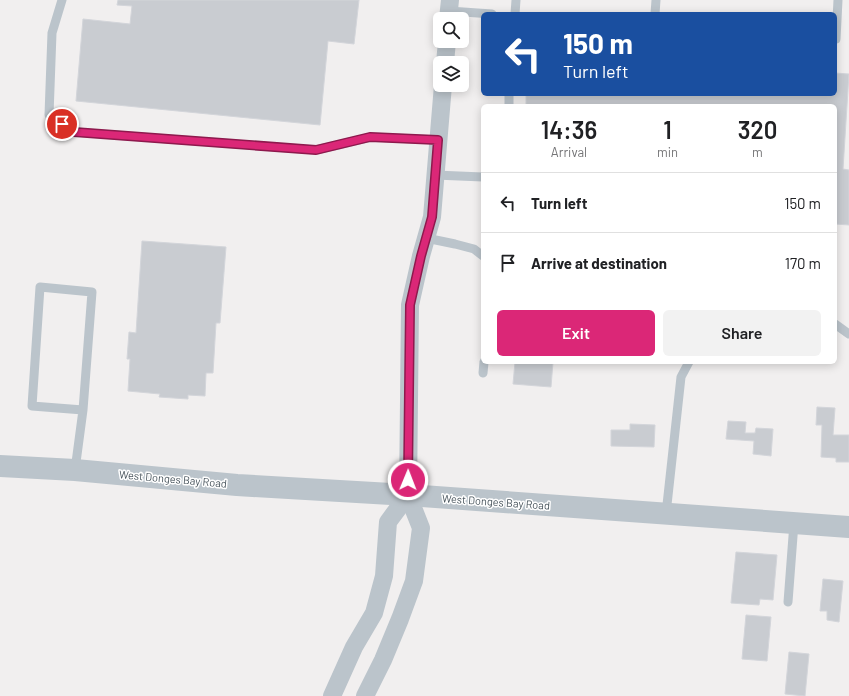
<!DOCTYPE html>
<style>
:root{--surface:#fff;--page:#f2f2f2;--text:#202124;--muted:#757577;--line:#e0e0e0;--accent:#db2777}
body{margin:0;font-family:Barlow,sans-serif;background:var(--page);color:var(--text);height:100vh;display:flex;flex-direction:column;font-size:15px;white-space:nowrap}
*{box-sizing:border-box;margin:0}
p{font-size:13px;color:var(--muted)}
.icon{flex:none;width:22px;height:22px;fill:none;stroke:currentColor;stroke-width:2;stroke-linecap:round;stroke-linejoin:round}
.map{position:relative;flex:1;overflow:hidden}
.panel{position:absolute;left:481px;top:104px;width:356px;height:260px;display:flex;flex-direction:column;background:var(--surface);border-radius:6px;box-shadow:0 2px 10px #0003}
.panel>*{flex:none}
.hud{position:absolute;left:481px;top:12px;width:356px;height:84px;border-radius:6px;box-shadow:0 2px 10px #0003;background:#1a4fa0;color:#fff;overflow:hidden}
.tools{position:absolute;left:433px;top:12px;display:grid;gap:8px}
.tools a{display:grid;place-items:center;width:36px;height:36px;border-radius:6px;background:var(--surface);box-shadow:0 2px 10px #0003;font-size:20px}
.pin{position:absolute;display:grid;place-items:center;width:34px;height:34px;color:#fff;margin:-17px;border:2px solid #fff;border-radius:50%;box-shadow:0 1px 4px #0007}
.me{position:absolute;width:44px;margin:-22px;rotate:1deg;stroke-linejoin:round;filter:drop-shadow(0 0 3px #0008)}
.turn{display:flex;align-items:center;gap:14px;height:84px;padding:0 16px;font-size:18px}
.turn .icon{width:52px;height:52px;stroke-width:2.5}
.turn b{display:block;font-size:28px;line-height:34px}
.eta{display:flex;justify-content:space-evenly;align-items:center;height:68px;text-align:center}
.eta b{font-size:24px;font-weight:600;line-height:28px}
.cta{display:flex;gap:8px;margin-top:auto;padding:8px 16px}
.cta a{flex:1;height:46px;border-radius:6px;background:var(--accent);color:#fff;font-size:16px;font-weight:600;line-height:46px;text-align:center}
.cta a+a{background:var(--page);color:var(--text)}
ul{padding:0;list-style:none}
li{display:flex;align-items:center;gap:12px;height:60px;padding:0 16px;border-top:1px solid var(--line)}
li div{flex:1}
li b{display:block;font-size:15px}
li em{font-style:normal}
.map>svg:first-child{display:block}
</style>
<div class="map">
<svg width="849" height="696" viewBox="0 0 849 696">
<rect width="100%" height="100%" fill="#f1efef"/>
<!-- building -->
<g fill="#c9ccd1" stroke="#d3d5da">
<path d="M118,0H359L354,44L328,41L320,125L76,101L83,19L130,24L132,6L117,5Z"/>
<path d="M835,73L849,74L843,169L849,170V225L835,224V106H526V94H835Z"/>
<path d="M142,241L226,247L220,323H216L213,373H206L205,396L188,395V399L159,397L160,394L128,391L130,359H127L129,332L136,333Z"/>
<path d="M515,362H553L551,387L513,384Z"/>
<path d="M817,407L835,408L833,435H849V462H836V458L821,457L822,425H816Z"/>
<path d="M728,421L746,422L745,433H755L756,428L773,429L771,456L753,454L754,441L726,439Z"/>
<path d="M630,424L655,425L654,447L611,446V430H630Z"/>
<path d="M736,552L777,555L773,600L760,599L759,605L731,603Z"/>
<path d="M823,579L843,581L839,622L827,620V611H820Z"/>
<path d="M746,615L771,617L767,661L742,659Z"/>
<path d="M789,652L809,654L805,696L785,694Z"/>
</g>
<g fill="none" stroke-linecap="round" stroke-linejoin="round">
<!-- service -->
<g stroke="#bbc4cb" stroke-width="9">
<path d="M62,0L52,33L49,115L74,132L316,150L371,137L438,140"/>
<path d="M449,11L492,14"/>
<path d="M515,14L516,0"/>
<path d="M655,14L656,0"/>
<path d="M835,39H836L838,0"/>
<path d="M509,106V94"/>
<path d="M435,175L483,177"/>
<path d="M426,238L455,244L474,249L483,256"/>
<path d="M835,324L849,334"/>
<path d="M483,373L484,362"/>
<path d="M75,470L83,410L92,292L40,287L32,406L83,410"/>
<path d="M666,514L681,377L689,362"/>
<path d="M788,602L794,523"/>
</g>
<!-- minor -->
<g stroke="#bbc4cb" stroke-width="18">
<path d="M448,19L450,0"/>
<path d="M445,63L447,41"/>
<path d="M332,696L354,647L374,613L384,576L388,522L408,495"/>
<path d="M365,696L383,660L400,619L414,581L421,528L408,495L410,305L421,256L432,217L443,85"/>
</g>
<!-- tertiary -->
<path stroke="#bbc4cb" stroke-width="22" d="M0,466L75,470L237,485L408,495L849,527"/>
</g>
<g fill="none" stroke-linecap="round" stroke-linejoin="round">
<defs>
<path id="route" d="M62,124L74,132L316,150L370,137L438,140L432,217L421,256L410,305L408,480"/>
</defs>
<!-- route casing -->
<use href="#route" stroke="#8e194d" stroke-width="10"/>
<!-- route -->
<use href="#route" stroke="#db2777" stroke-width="7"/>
</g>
<g text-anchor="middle" stroke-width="3" stroke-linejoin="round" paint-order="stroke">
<!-- street labels -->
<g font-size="11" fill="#47535b" stroke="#fff">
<text transform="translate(173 479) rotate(5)" y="4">West Donges Bay Road</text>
<text transform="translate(496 502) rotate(4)" y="4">West Donges Bay Road</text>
</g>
</g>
</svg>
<div class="tools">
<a><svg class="icon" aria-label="search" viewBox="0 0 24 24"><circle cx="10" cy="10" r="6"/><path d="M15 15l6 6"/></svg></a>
<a><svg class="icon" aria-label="layers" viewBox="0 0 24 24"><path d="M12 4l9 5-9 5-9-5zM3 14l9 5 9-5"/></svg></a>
</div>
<div class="pin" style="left:62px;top:124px;background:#d93025"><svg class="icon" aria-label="arrive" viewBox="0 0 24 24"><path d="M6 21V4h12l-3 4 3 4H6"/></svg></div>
<svg class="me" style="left:408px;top:480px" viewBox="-20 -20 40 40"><circle r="17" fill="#db2777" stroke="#fff" stroke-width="3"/><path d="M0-11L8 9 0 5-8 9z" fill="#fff"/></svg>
<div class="hud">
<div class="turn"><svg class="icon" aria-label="left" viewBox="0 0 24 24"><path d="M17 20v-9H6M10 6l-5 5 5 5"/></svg><div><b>150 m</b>Turn left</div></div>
</div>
<section class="panel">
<div class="eta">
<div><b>14:36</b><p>Arrival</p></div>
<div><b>1</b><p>min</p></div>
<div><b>320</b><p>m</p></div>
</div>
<ul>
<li><svg class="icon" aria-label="left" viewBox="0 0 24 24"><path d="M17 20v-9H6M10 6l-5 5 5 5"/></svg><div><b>Turn left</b></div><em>150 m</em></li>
<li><svg class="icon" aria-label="arrive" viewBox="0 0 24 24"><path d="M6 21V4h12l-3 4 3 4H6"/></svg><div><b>Arrive at destination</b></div><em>170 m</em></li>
</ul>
<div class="cta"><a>Exit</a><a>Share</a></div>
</section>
</div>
